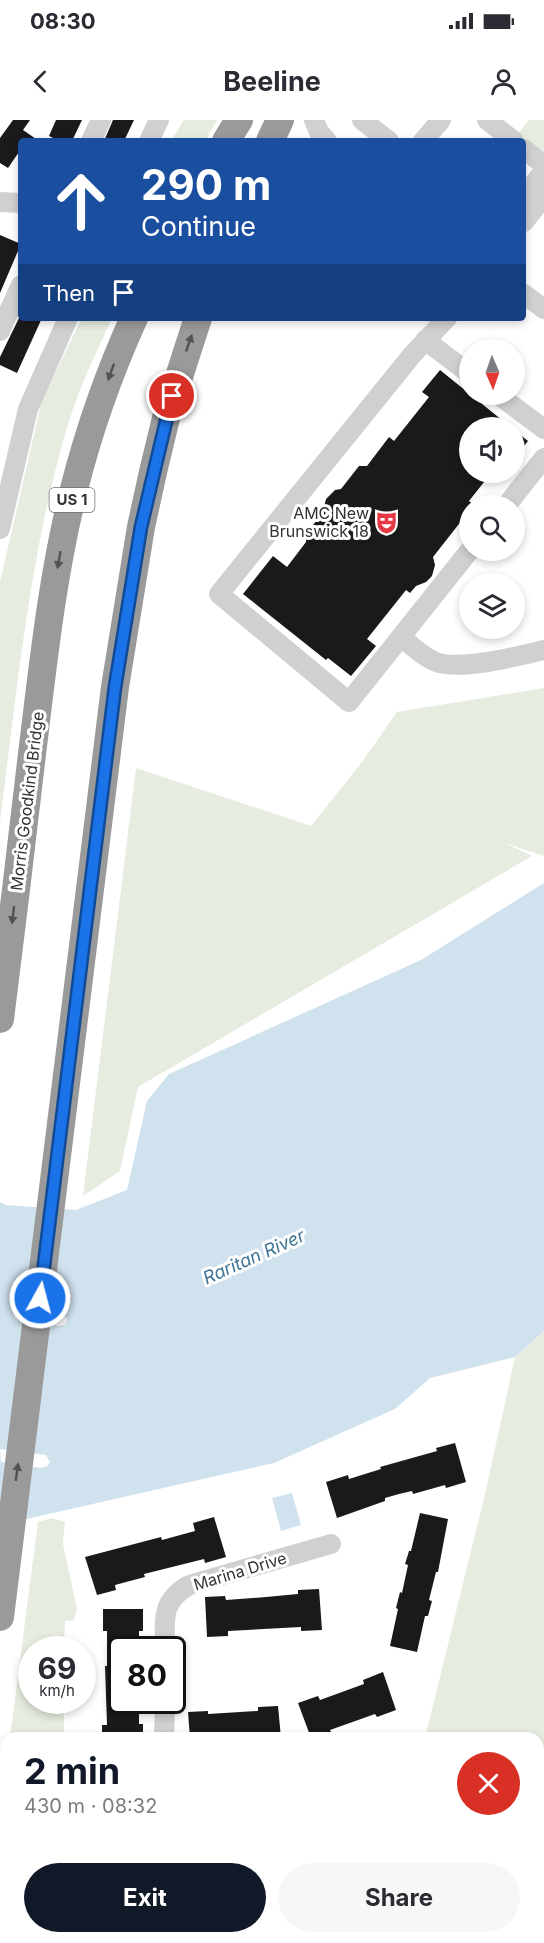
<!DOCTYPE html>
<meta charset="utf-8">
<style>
:root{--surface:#fff;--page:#f7f7f7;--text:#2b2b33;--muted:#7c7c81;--accent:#111827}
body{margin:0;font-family:Inter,sans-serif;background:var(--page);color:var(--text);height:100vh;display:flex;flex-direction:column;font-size:22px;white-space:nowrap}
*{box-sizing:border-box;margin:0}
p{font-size:20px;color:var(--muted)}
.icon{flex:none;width:33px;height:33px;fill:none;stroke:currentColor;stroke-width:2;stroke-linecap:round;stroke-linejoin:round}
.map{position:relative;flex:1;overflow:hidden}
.details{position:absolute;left:0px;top:1612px;width:544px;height:212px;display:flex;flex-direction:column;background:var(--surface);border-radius:18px 18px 0 0;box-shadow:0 3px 9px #0003}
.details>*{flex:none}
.top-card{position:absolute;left:18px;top:18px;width:508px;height:183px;border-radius:6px;box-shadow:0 3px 9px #0003;background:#1a4fa0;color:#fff;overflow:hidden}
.needle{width:39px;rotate:178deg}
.tools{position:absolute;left:459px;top:219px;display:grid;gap:12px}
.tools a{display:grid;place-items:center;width:66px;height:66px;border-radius:50%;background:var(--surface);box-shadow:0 3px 9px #0003;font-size:30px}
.speed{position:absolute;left:18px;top:1516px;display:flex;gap:12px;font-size:30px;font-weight:700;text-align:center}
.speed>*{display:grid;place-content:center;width:78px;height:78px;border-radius:50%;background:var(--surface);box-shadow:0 3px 9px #0003;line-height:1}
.speed small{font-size:15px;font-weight:400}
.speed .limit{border:3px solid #111;border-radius:9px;background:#fff;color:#111}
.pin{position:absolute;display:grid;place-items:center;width:51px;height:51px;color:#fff;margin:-26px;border:3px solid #fff;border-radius:50%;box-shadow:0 2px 6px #0007}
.me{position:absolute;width:66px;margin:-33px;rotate:7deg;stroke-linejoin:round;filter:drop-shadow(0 0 4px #0008)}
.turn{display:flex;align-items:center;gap:21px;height:126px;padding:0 24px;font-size:27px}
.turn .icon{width:78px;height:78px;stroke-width:2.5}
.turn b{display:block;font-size:42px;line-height:51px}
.then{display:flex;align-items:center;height:57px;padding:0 24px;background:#0003;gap:12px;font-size:22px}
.round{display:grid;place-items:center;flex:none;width:63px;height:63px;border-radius:32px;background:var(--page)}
.head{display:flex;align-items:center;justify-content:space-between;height:102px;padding:0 24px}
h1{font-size:36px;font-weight:700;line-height:45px;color:var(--accent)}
.action{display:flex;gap:12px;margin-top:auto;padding:12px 24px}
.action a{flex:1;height:69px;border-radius:36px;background:var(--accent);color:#fff;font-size:24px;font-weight:700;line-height:69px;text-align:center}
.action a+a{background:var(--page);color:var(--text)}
.status{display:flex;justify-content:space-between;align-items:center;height:42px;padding:0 30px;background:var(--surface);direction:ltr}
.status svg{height:16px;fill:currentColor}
header{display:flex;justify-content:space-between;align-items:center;height:78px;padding:0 24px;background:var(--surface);font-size:27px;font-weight:700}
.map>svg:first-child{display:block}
</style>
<div class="status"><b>08:30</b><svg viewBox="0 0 49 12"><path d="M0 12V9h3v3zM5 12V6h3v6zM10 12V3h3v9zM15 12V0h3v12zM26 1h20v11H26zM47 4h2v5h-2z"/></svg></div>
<header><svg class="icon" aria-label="back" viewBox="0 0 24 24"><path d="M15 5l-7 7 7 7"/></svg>Beeline<svg class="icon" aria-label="person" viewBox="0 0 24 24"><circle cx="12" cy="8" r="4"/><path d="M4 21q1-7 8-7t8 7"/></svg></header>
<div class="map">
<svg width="544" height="1823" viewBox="0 0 544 1823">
<rect width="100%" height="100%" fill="#fff"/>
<!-- green -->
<g fill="#e6ecdf">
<path d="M184,0H217L205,21H171Z"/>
<path d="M529,0H544V37L517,15Z"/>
<path d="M82,198H112C95,235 77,272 66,311C29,438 17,571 0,701V462L42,280Z"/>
<path d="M544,568V736L505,723L532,736L138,967L120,1051L83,1076L136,648L311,706L362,642L397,592Z"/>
<path d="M544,1211V1770L539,1771L538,1618H425L486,1370L515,1237Z"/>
<path d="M52,1398L65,1402L63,1424L77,1489L74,1500L65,1501L64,1530H32V1581H64V1618H10L38,1402Z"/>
<path d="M6,1651V1786L0,1769V1698Z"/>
<path d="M366,1818H405L404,1823H377Z"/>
</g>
<!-- water -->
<g fill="#cfe2ee">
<path d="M544,763V1211L515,1237L430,1258L395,1289L274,1343L0,1405V1082L6,1085L76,1090L127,1070L147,981L169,954L421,840Z"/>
<path d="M292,1373L301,1405L281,1411L272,1378Z"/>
</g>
<!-- pier -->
<g fill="#fff">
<path d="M20,1187L64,1193L67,1200L65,1204L59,1206L19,1200L15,1198L13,1193Z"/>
<path d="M0,1329L46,1335L50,1342L47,1346L41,1348L1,1342Z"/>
</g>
<!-- building -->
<g fill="#1a1a1a">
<path d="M13,0H30L23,10L39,21H21V29L8,48L0,43V18Z"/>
<path d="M56,0H82L72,21H51L53,18L49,16Z"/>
<path d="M113,0H134L124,21H104Z"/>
<path d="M0,115L21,124L0,173Z"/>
<path d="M19,198H42L17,253L0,245V237Z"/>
<path d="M440,250L512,308H470V352H492L469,381L474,385L470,386V390L433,437L435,445L432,456L426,462L416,466L410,473L406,470L367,519L376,526L351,556L328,538L326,540L243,474L273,436L287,447L306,422V415L323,391L326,379L335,370L341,369L359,346H367L389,317L394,321L429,277L422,272Z"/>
<path d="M514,310L528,321L514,338Z"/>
<path d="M455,1323L466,1362L446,1368L445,1365L413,1374L412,1371L399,1374L385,1378V1381L337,1398L326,1362L348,1355L349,1359L381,1349L380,1347L437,1331L436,1328Z"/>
<path d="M420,1393L448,1399L438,1452H436L429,1480L432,1481L428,1496H425L417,1532L390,1526L398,1489L396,1488L400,1472L402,1473L408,1445L405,1444L409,1431H411Z"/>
<path d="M214,1397L226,1437L205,1443L204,1439L144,1454L145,1457L115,1465L116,1470L97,1475L85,1437L161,1417L162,1420L195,1411L193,1403Z"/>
<path d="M319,1469L322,1510L301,1511V1507L228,1511V1516L207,1517L205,1477L225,1476L226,1480L266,1477L298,1474V1470Z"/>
<path d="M103,1489H143V1511H139V1530H122V1581H139V1604H143V1618H102V1605H107L105,1546H107V1511H103Z"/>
<path d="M383,1552L396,1590L377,1597L375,1594L330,1610L332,1614L319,1618H311L298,1583L318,1576L320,1580L364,1564L363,1560Z"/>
<path d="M278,1586L281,1618H190L188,1592L208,1591V1594L258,1591V1587Z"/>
</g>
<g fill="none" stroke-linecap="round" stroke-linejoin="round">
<!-- minor -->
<g stroke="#d0d0d0" stroke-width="20">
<path d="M314,0L319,12L327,21"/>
<path d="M362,0L389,21"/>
<path d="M487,0L514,21"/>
<path d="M91,21L101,0"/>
<path d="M149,21L159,0"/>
<path d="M423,21L441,0"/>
<path d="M524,29L544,45"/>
<path d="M524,76L544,51"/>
<path d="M0,82L21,83"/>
<path d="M524,102L544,76"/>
<path d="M524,174L544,189"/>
<path d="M447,198L412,235L219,474L349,582L470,430"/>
<path d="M0,211L21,165"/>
<path d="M425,220L470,254"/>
<path d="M497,274L544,309"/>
<path d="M506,386L544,338"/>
<path d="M0,409L28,289L68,198"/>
<path d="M401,517C412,526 423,537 436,542C461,551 518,536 544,530"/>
<path d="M165,1530C165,1500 160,1482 189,1465L331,1424"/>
<path d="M164,1618L165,1581"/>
<path d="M538,1772L544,1770"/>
<path d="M189,1818L190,1823"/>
<path d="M358,1823L359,1818"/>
<path d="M530,1823V1818"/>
</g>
<!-- highway -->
<g stroke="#9a9a9a" stroke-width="28">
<path d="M226,21L239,0"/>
<path d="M270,21L280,0"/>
<path d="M0,899C11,811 22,722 32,634C43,545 52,456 74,369C89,310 109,253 134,198"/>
<path d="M0,1497L115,567L141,407L153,352L167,294L198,198"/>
<path d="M0,1788L3,1823"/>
</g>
</g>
<!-- one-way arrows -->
<defs><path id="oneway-solid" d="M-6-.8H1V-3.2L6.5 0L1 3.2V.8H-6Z" transform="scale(1.5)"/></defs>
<g fill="#525252">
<use href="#oneway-solid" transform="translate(189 223) rotate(-71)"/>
<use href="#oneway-solid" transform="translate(111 252) rotate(110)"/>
<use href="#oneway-solid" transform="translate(59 440) rotate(100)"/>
<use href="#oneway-solid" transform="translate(13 795) rotate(97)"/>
<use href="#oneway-solid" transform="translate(17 1352) rotate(-82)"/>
</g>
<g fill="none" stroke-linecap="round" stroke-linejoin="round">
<defs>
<path id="route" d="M40,1178L115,567L141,407L172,276"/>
</defs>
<!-- route casing -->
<use href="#route" stroke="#114b97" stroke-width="15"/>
<!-- route -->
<use href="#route" stroke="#1a73e8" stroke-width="10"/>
</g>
<!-- icons -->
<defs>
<symbol id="theatre-bare" viewBox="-9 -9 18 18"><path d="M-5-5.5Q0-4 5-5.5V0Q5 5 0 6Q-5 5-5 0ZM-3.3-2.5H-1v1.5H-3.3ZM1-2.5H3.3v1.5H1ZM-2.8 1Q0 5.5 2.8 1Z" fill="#e63946" stroke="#fff" stroke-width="2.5" paint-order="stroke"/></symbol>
</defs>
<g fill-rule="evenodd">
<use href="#theatre-bare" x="370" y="386" width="33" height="33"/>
</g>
<g text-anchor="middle" stroke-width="6" stroke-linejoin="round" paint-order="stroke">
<!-- shield labels -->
<rect fill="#fff" stroke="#707070" stroke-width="1.5" x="49.5" y="368" width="45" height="24" rx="4.5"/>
<g font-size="15" font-weight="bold" fill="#333">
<text x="72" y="385">US 1</text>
</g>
<!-- poi labels -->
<g font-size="16" fill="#333" stroke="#fff" text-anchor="end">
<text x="369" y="399">AMC New<tspan x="369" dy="18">Brunswick 18</tspan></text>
</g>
<!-- street labels -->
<g font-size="16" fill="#333" stroke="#fff">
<text transform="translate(27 681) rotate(-83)" y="6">Morris Goodkind Bridge</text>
<text transform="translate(240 1451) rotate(-17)" y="6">Marina Drive</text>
</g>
<!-- water labels -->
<g font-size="18" font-style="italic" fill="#3f7597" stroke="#fff">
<text transform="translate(254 1137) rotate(-24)" y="6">Raritan River</text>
</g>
</g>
</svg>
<div class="tools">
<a><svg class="needle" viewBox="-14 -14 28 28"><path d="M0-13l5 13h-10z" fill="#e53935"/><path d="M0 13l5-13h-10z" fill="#7c7c81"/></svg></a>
<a><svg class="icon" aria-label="sound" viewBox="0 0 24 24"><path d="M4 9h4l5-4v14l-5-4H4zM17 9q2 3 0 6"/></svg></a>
<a><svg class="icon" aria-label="search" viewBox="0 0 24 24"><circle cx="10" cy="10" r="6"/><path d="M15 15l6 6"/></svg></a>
<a><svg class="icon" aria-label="layers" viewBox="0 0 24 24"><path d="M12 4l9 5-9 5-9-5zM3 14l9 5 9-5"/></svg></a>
</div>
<div class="speed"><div>69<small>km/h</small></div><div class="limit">80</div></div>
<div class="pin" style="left:172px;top:276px;background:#d93025"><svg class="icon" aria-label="arrive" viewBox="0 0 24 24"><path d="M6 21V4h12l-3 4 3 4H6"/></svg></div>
<svg class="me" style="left:40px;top:1178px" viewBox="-20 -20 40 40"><circle r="17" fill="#1a73e8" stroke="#fff" stroke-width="3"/><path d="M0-11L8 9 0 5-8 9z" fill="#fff"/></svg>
<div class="top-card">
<div class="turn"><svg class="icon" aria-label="ahead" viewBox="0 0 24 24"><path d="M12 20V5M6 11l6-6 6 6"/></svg><div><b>290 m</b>Continue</div></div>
<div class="then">Then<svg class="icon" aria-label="arrive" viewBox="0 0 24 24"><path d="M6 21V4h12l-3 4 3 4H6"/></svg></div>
</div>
<section class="details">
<div class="head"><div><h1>2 min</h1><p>430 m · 08:32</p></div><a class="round" style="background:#d93025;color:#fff"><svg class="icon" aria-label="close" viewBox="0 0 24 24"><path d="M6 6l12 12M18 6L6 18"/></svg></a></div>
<div class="action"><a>Exit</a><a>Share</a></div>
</section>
</div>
